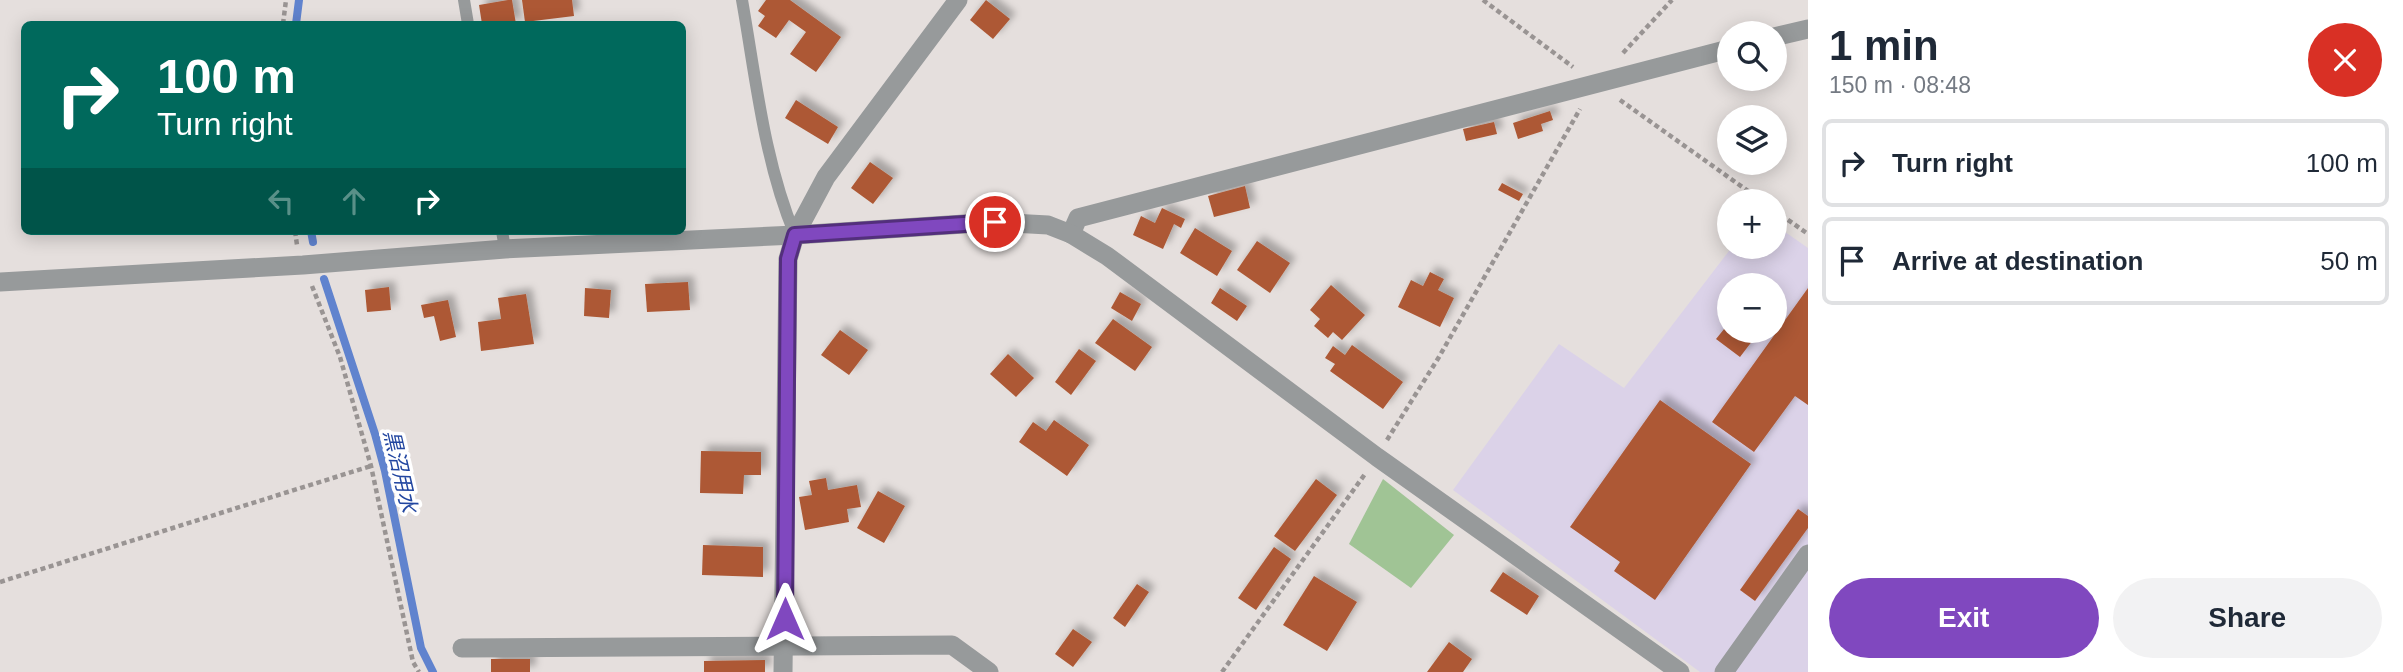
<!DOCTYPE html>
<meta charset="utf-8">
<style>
:root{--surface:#fff;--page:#f2f2f3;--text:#1f2937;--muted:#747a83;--line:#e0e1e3;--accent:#8048bf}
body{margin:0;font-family:Helvetica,"Noto Sans JP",sans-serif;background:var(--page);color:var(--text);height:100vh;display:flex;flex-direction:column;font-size:26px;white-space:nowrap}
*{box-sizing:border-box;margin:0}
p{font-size:23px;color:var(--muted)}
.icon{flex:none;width:38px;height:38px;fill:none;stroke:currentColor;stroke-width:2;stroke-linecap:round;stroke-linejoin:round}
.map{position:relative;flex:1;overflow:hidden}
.side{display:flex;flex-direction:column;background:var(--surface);width:595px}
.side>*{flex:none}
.banner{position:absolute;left:21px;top:21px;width:665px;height:214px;border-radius:10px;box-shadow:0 4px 18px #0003;background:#00695c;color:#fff;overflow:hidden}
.fabs{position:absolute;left:1717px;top:21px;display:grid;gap:14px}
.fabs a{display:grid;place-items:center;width:70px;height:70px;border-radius:50%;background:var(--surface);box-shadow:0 4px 18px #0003;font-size:35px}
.pin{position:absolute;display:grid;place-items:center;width:60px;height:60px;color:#fff;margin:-30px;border:4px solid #fff;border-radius:50%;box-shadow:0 2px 7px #0007}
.me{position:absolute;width:77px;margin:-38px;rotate:0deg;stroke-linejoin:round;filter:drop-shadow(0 0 5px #0008)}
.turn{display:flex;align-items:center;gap:24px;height:147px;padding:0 21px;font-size:32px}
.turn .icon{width:91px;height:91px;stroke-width:2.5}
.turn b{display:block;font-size:49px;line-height:60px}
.lanes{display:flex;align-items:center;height:66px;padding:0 21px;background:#0003;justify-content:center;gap:35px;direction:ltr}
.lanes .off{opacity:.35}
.round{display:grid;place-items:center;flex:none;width:74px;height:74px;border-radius:37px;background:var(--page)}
.head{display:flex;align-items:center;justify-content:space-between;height:119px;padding:0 21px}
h1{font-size:42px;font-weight:600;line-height:52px}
.cta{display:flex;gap:14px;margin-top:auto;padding:14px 21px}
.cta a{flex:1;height:80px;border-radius:42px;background:var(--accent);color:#fff;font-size:28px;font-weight:600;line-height:80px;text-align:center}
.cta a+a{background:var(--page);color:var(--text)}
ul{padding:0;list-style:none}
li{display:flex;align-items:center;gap:21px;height:88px;margin:0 14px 10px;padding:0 7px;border:4px solid var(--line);border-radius:10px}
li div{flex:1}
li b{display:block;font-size:26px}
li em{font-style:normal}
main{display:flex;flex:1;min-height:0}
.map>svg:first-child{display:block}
</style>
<main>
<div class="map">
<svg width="1808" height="672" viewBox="0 0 1808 672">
<defs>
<filter id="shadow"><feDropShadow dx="6" dy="-6" stdDeviation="3.5" flood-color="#0004"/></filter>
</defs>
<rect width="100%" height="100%" fill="#e5dfdd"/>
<!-- industrial -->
<path fill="#dbd2e8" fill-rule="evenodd" d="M1775,225L1808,248V672H1700L1453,490L1559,344L1624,388L1732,247H1774ZM1729,285H1774V331H1729Z"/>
<!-- green -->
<path fill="#a0c495" d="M1383,479L1454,535L1411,588L1349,544Z"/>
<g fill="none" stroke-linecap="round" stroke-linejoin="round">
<!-- stream -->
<g stroke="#6083ce" stroke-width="8">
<path d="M296,24L299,0"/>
<path d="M311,231L313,242"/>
<path d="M324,279L375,434L385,471L421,648L433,672"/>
</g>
</g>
<!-- building -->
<g fill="#ad5834" filter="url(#shadow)">
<path d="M508,0H512L516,24H482L479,5Z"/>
<path d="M522,0H572L574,16L525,22Z"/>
<path d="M766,0H790L841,37L816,72L790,54L806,32L789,20L776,38L758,26L765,16L758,11Z"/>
<path d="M986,0L1010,19L993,39L970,20Z"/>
<path d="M796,100L838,127L828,144L785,118Z"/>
<path d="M1550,111L1553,120L1541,124L1543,131L1518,139L1513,123Z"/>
<path d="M1494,122L1497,134L1466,141L1463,129Z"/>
<path d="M870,162L893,178L873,204L851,188Z"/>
<path d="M1502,183L1523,194L1519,201L1498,190Z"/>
<path d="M1245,186L1250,208L1214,217L1208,196Z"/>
<path d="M1162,208L1185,219L1181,228L1174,224L1163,249L1133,235L1141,216L1155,223Z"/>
<path d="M1195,228L1232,251L1217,276L1180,253Z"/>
<path d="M1257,241L1290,263L1270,293L1237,270Z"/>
<path d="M1430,272L1444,279L1438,290L1454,298L1440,327L1398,307L1411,280L1423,286Z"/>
<path d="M688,282L690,310L647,312L645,284Z"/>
<path d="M1331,285L1365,315L1342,340L1333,332L1328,338L1314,326L1320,319L1310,310Z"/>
<path d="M389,287L391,310L367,312L365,290Z"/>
<path d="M585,288L611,290L609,318L584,316Z"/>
<path d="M1220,288L1247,306L1237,321L1211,303Z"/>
<path d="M1808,288V405L1795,396L1754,452L1712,422Z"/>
<path d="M1120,292L1141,304L1132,321L1111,308Z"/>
<path d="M526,294L534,344L481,351L478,322L501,319L498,298Z"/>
<path d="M448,300L456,337L440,341L434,316L424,318L421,305Z"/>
<path d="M1113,319L1152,347L1135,371L1095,343Z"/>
<path d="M1729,323V331H1749L1756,336L1740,357L1716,339Z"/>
<path d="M840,330L868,350L849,375L821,355Z"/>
<path d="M1352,345L1403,382L1383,409L1330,371L1335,364L1325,358L1333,346L1345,355Z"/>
<path d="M1079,349L1096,361L1071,395L1055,382Z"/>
<path d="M1008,354L1034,378L1016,397L990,374Z"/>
<path d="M1660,400L1751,464L1655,600L1614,571L1620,562L1570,527Z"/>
<path d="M1054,420L1089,445L1067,476L1019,442L1033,422L1046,431Z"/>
<path d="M701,451L761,452V475H744L743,494L700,493Z"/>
<path d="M826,478L828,490L857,485L861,507L847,509L849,522L805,530L799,497L812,495L809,481Z"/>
<path d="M1316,479L1337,495L1295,551L1274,536Z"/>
<path d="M878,491L905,506L884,543L857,528Z"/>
<path d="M1798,509L1808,516V528L1755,601L1740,590Z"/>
<path d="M703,545L763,547V577L702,575Z"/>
<path d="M1274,547L1291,559L1256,610L1238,598Z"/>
<path d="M1503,572L1539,596L1527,615L1490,591Z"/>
<path d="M1314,576L1357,602L1327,651L1283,625Z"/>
<path d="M1137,584L1149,592L1125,627L1113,618Z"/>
<path d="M1073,629L1092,642L1073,667L1055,654Z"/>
<path d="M1449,642L1472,659L1463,672H1427Z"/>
<rect x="491" y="659" width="39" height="13"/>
<path d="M765,660V672H704V661Z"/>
</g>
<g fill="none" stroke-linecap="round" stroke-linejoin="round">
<!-- path -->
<g stroke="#999493" stroke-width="4.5" stroke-dasharray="5 3.5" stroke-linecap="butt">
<path d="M1483,0L1573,67"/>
<path d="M283,24L286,0"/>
<path d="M1623,53L1672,0"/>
<path d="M1620,100L1762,201"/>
<path d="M1774,210L1808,234"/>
<path d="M295,231L297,245"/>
<path d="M312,286L340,357L371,466L413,662L419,672"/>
<path d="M1387,440L1439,357L1580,109"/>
<path d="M0,582L371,466"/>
<path d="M1222,672L1365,474"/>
</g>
<!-- service -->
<g stroke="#979a9b" stroke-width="12">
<path d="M464,0L468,24"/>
<path d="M742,0C756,79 764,161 795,235"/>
<path d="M502,231L505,249"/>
</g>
<!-- minor -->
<g stroke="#979a9b" stroke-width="19">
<path d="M1774,37L1808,29"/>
<path d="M1071,234L1078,218L1729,49"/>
<path d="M462,648L952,645L989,672"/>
<path d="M783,672L788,259L795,235L826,177L958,0"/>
<path d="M1724,672L1808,554"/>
</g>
<!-- tertiary -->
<path stroke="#979a9b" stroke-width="19" d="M0,282L303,265L505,249L795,235L995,222L1048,225L1071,234L1107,256L1377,457L1680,672"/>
</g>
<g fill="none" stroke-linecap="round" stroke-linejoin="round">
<defs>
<path id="route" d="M785,619L788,259L795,235L995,222"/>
</defs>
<!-- route casing -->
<use href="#route" stroke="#532f7c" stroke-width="18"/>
<!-- route -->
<use href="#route" stroke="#8048bf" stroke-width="12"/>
</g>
<g text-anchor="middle" stroke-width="7" stroke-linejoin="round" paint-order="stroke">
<!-- water labels -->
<g font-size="21" font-style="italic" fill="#2246a0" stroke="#fff">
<text transform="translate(400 471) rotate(77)" y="7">黒沼用水</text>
</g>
</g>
</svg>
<div class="fabs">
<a><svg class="icon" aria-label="search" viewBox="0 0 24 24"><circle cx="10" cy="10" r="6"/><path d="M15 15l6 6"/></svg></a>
<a><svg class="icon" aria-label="layers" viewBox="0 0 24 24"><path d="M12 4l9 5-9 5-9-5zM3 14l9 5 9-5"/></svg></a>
<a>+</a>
<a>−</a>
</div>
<div class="pin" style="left:995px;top:222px;background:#d93025"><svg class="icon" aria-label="arrive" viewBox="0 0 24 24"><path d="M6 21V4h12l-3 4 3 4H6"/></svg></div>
<svg class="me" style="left:785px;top:619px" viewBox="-20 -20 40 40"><path d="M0-17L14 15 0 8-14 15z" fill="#8048bf" stroke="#fff" stroke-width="4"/></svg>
<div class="banner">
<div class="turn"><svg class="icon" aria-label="right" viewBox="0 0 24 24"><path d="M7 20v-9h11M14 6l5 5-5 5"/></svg><div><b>100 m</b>Turn right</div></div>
<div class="lanes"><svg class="icon off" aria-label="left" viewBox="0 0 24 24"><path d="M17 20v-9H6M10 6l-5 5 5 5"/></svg><svg class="icon off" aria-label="ahead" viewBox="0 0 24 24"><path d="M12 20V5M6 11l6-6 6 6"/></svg><svg class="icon" aria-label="right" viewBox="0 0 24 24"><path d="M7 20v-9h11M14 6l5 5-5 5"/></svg></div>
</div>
</div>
<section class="side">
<div class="head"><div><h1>1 min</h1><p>150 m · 08:48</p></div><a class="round" style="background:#d93025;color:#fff"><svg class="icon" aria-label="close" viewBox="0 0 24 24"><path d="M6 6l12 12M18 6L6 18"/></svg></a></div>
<ul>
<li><svg class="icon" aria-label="right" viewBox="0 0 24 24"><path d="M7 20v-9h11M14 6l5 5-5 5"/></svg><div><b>Turn right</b></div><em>100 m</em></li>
<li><svg class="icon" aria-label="arrive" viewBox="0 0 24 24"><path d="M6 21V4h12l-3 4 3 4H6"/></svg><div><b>Arrive at destination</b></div><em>50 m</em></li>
</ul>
<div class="cta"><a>Exit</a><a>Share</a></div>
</section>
</main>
